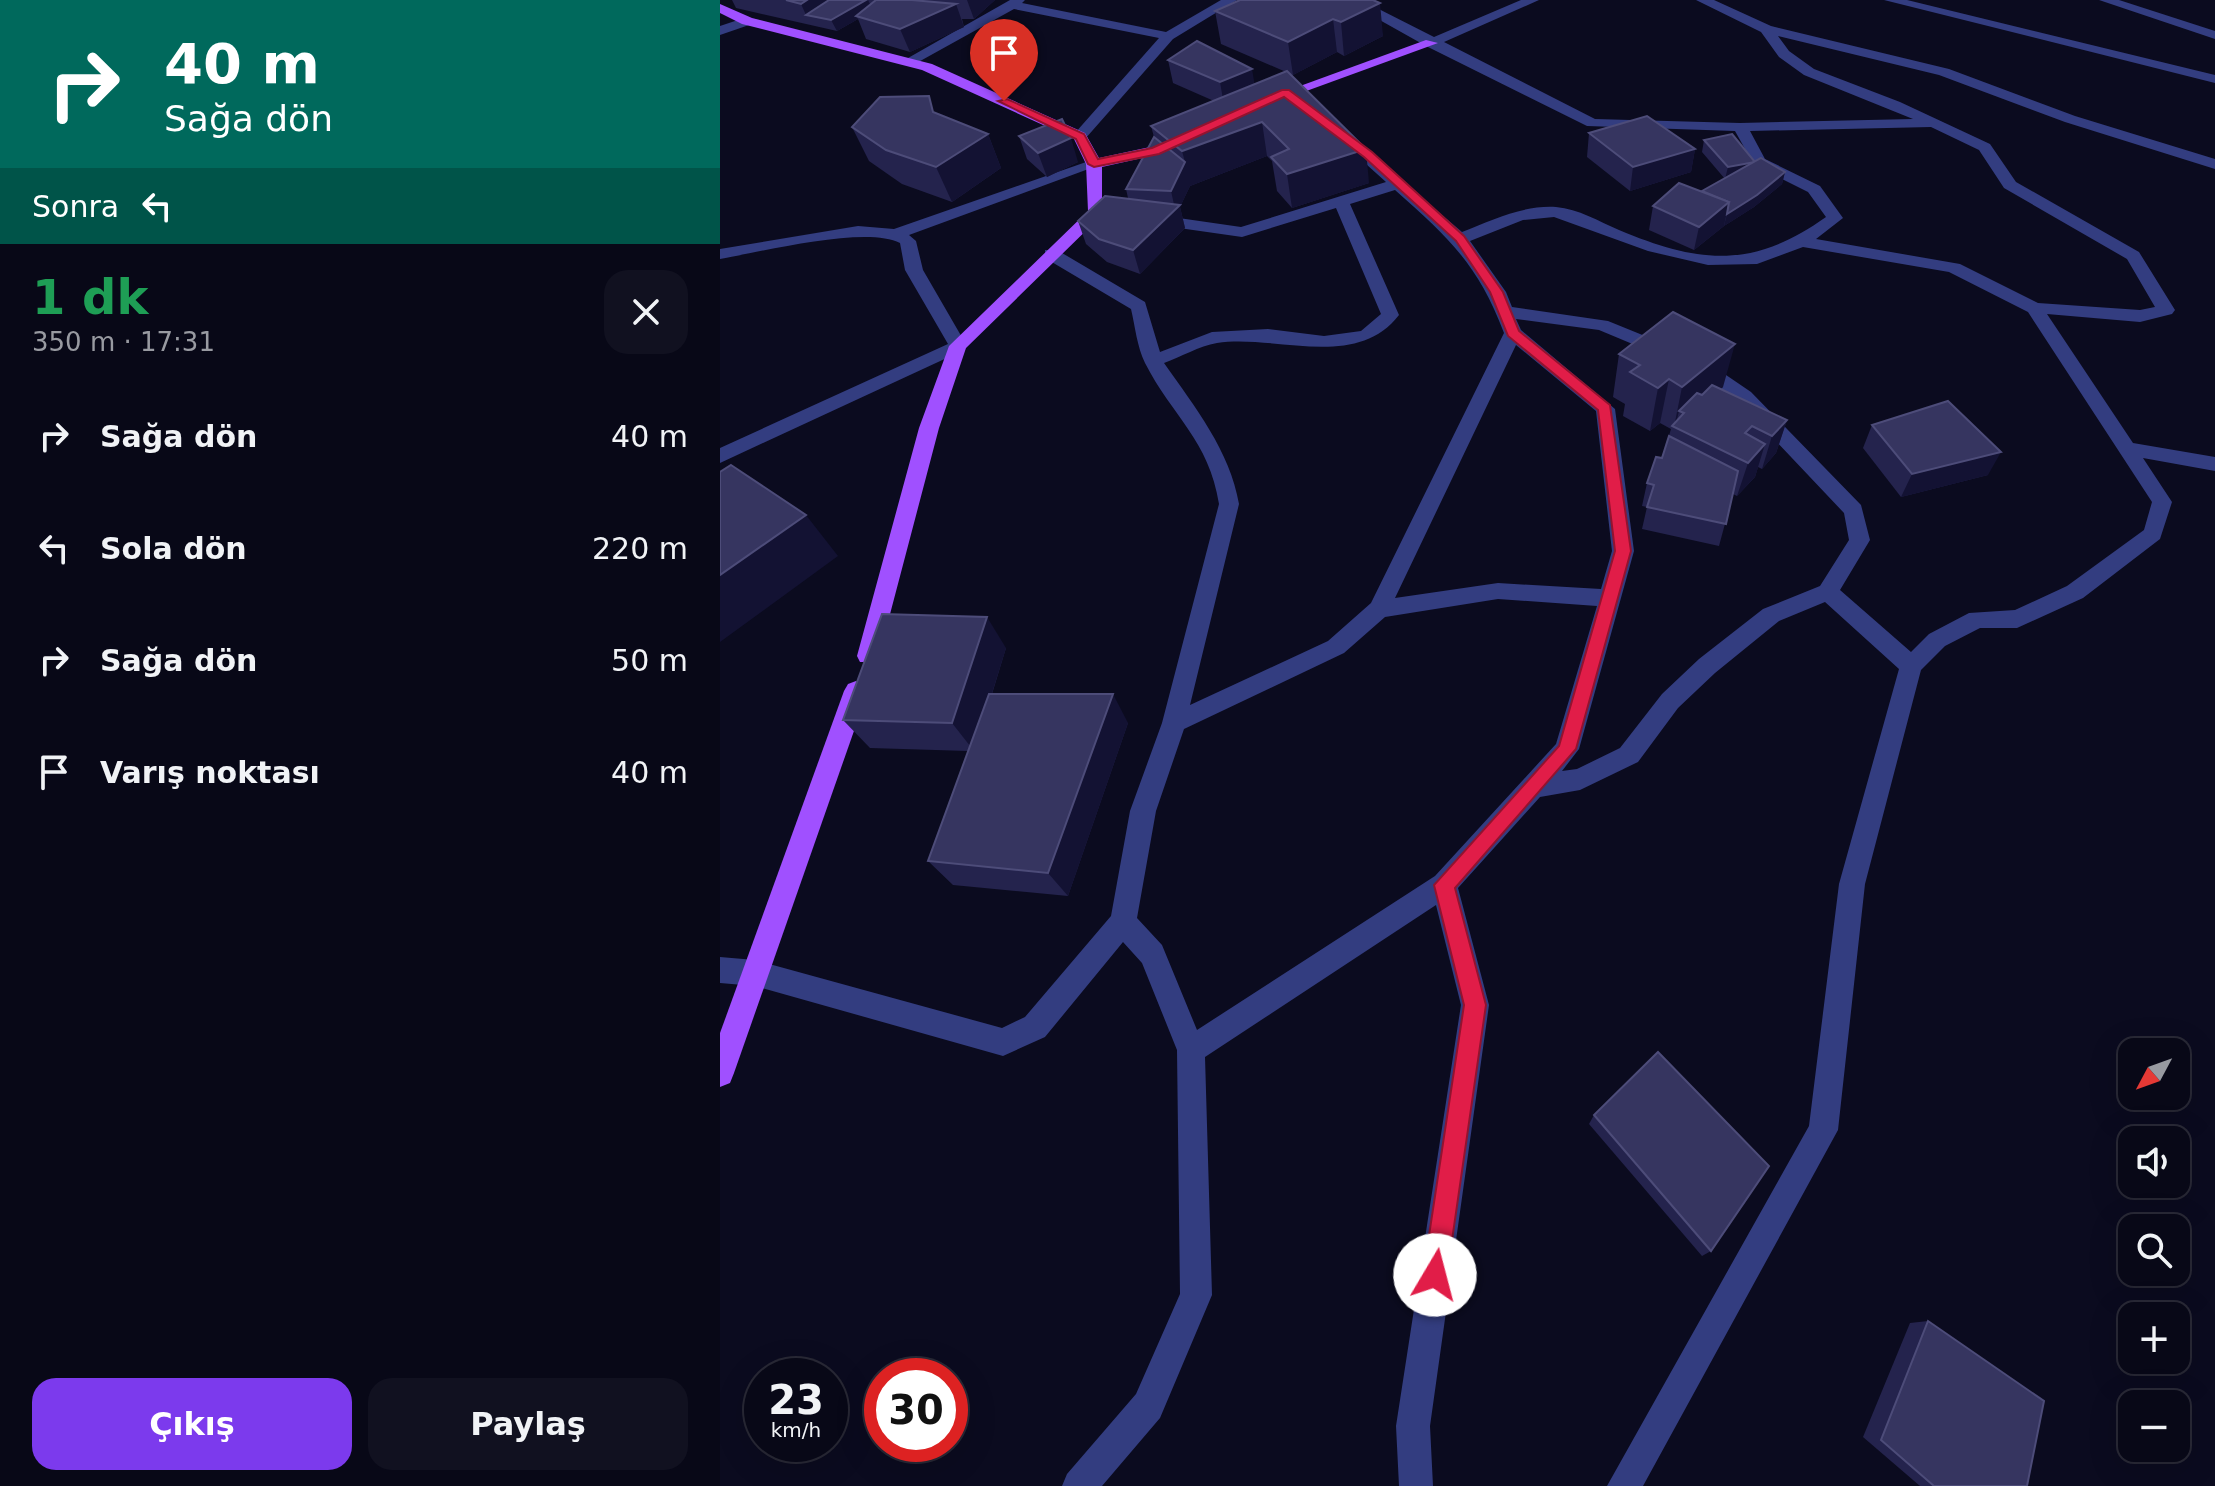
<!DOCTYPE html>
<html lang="tr">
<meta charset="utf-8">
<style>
:root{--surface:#080817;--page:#111120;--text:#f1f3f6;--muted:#989aa1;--line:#292936;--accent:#7c3aed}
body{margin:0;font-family:"DejaVu Sans",sans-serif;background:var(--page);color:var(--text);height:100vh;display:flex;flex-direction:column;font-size:30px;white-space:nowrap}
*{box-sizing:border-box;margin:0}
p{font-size:26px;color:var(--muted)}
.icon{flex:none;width:44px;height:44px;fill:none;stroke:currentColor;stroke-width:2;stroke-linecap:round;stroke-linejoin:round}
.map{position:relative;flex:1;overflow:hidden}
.details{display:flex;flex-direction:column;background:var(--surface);width:720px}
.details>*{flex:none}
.guide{background:#00695c;color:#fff;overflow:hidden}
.needle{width:52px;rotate:229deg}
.tools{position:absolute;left:1398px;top:1038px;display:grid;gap:16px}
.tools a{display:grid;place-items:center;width:72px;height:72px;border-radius:16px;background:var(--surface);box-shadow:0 8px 32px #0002,0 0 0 2px var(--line);font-size:40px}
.speed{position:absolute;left:24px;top:1358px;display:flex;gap:16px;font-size:40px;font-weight:700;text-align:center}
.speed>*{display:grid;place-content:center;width:104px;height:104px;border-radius:50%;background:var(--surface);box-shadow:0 8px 32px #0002,0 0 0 2px var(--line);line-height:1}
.speed small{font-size:20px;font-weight:400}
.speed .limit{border:12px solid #d22;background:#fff;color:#111}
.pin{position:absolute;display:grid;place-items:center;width:68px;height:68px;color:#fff;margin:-82px -34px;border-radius:50% 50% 50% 0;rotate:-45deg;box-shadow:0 0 8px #0007}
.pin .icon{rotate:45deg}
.me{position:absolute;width:88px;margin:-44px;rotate:8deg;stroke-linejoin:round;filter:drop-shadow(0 0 6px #0008)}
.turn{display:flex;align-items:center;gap:28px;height:168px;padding:0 32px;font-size:36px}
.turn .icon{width:104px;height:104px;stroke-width:2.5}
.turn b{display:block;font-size:56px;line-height:68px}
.then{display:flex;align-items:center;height:76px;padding:0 32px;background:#0003;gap:16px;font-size:30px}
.round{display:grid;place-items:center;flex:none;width:84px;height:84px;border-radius:24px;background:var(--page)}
.headline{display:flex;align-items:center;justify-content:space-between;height:136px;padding:0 32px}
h1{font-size:48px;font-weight:600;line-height:60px;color:#1e9e55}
.primary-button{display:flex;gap:16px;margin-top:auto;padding:16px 32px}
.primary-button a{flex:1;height:92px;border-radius:24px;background:var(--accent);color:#fff;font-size:32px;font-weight:600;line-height:92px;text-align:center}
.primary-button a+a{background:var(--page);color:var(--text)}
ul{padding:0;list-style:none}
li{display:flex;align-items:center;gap:24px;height:112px;padding:0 32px}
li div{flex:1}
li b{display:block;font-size:30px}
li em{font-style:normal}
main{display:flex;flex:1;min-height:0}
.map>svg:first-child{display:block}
</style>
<main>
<section class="details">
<div class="guide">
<div class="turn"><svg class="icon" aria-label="right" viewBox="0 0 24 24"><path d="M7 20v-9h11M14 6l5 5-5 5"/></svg><div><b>40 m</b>Sağa dön</div></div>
<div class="then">Sonra<svg class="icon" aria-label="left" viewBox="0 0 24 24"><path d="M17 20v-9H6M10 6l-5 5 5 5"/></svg></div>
</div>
<div class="headline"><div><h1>1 dk</h1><p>350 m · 17:31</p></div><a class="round"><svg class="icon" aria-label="close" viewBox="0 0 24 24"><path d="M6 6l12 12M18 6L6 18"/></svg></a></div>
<ul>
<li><svg class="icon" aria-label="right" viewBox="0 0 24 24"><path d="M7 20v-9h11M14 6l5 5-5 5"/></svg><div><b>Sağa dön</b></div><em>40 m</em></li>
<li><svg class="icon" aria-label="left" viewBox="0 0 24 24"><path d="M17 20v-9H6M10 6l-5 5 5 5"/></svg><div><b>Sola dön</b></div><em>220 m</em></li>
<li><svg class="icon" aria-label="right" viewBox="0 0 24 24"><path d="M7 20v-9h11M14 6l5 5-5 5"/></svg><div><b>Sağa dön</b></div><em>50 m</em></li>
<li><svg class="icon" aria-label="arrive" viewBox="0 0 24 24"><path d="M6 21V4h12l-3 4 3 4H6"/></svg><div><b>Varış noktası</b></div><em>40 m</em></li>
</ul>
<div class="primary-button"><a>Çıkış</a><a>Paylaş</a></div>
</section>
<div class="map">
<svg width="1495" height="1486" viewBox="0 0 1495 1486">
<rect width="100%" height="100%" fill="#0b0b1f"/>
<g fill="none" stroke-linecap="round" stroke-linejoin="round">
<!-- minor -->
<g fill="#333d80" fill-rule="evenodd">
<path d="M290,0H305L302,3L446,32L501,0H517L453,39L365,139H355V133L439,38L294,9L193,65L181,62Z"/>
<path d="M624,0H641L714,37L801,0H819L724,42L875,119L1020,123L1193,119L1084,75L1059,57L1041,32L976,0H994L1051,26L1229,69L1355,116L1495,159V169L1345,122L1219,75L1058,36L1069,51L1094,69L1180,102L1270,144L1296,182L1419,252L1455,310L1452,314L1420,322L1327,314L1413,443L1495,457V471L1423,458L1452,502L1440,539L1363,598L1297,628H1260L1225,646L1201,670L1145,884L1118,1130L923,1486H887L1089,1126L1119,884L1179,669L1105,602L1059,621L995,673L958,708L918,762L860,790L820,797L738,888L769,1005L710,1426L713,1486H679L676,1426L741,1005L716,905L485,1057L492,1295L440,1418L382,1486H342L347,1474L416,1394L460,1294L457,1050L422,963L403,942L325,1037L283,1056L35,986L0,983V957L35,960L282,1028L305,1017L391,916L410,811L442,723L499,504C489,440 452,416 425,363C417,347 415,326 411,309L325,258V250H337L425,302L440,352L492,332L548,329L604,336L641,331L661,314L616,208L522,237L431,224L423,219L431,214L521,227L666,182L617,138V132L622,130L742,232C772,220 803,205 836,207C859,209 878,221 899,230C980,264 1033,269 1106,217L1088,192L1034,165L1015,131L867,126L706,46ZM1211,127L1259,150L1284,188L1407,259L1435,307L1420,310L1318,303L1240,264L1096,239L1123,218L1100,186L1045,159L1030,131ZM675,190C728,237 758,264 784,333L651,603L608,641L470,705L519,504C510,451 475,407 444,363C461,357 479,346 497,343C556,334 636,371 679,315L630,204ZM834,217L928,251L988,265L1037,264L1083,247L1229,272L1308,312L1432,502L1424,530L1347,586L1295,610L1249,613L1209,634L1191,652L1120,590L1150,540L1141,505L1031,392L984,360L888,321L792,307L786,292L750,241L803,220ZM796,319L879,330L970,368L1017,400L1124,513L1129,540L1100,586L1043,609L979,659L942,694L900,748L857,769L842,771L859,749L914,551L895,409L801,330ZM796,345L876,411L892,551L881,589L778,583L675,598ZM778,599L877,606L836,744L715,876L477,1030L442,945L417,918L436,811L464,729L624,653L665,617Z"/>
<path d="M1164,0H1187L1495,75V83Z"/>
<path d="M1379,0H1399L1495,31V39Z"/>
<path d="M27,17L34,21L32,24L0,35V26Z"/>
<path d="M369,161L382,164L189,235L196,241L203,270L247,346L244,350L0,463V448L228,344L185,270L180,243C146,225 41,252 0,259V249L138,226L174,229Z"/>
</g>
<!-- major -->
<g fill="#a050ff" fill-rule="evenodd">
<path d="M0,4L32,18L212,64L365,133L379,158L430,147L455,137L463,142L440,154L382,167V215L246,348L219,428L159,656L156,662H140L137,656L199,428L229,346L368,211L366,164L354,139L202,70L22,24L0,13Z"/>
<path d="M706,40L718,43L559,101L547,98Z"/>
<path d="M136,681L144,684L148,691L14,1073L10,1083L0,1087V1033L124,691L128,684Z"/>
</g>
</g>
<!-- wall -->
<g fill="#24234d">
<path d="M12,0H275L254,19H242L244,27L190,52L146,39L138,19L117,31L16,8Z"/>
<path d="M653,0L663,36L624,56L617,52L573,75L570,74L649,183L572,208L557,191L552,161L547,156L470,186L460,207L465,228L420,274L387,262L366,244L358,221L408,198L406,189L434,137L431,126L494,101L453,83L448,60L535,84L566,72L501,44L495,11Z"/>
<path d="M216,113L268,134L281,168L232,202L182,184L149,161L132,127Z"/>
<path d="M869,133L975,149L971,172L910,191L867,157Z"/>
<path d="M299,136L358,162L327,177L307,159Z"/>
<path d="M984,140L1035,162L1065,172L1062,184L1034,207L1004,226L974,250L929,230L933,206L982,191L1005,179L982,152Z"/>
<path d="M899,354L1003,387L1001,389L1067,420L1056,453L1042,469L1038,467L1035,477L1017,496L1013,494L999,546L922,529L927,507L922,506L927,483L942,458L951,429L940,423L930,431L903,416L905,404L893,397Z"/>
<path d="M1152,425L1268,475L1181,497L1143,448Z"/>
<path d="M286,648L272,694L408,723L348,896L233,885L208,861L248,751L150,748L123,720Z"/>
<path d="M874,1115L991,1251L982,1256L869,1124Z"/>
<path d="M1208,1321L1307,1486H1200L1143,1437L1190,1323Z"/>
</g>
<!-- shaded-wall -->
<g fill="#131233">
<path d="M87,0H117L86,15L81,4Z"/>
<path d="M146,0H148L153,10L136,16L138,19L117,31L111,20Z"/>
<path d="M247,0H275L254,19Z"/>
<path d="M660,3L663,36L624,56L621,22Z"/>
<path d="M236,4L244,27L190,52L180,29Z"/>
<path d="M613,19L617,52L573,75L568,42Z"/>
<path d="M532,69L536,92L504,105L500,82Z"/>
<path d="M542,122L547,156L470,186L460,207L465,228L420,274L413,250L455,209L451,191L465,162L462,151Z"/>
<path d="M268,134L281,168L232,202L216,167Z"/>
<path d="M351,138L358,162L327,177L318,153Z"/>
<path d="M646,149L649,183L572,208L567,174Z"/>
<path d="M975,149L971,172L910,191L913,167Z"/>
<path d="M1035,162L1005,179L1008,167Z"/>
<path d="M1065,172L1062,184L1034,207L1004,226L1007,214Z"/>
<path d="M1009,202L1004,226L974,250L979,227Z"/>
<path d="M1015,344L1003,387L962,423L964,413L959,411L955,428L954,427L962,387Z"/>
<path d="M949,379L940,423L930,431L938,388Z"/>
<path d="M1067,420L1056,453L1042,469L1052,436Z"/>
<path d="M1045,444L1035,477L1017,496L1028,463Z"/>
<path d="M1281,452L1268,475L1181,497L1192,474Z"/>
<path d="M86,515L118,556L0,642V575Z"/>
<path d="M267,617L286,648L254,751L232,723Z"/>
<path d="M393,694L408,723L348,896L328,873Z"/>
</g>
<!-- building -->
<g fill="#363560" stroke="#4d4c79" stroke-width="2">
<path d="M66,0H87L81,4Z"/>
<path d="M109,0H146L111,20L86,15Z"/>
<path d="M156,0H192L236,4L180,29L136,16Z"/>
<path d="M520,0H653L660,3L621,22L613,19L568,42L495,11Z"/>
<path d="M477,41L532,69L500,82L448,60Z"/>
<path d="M567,71L646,149L567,174L551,157L569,149L542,122L462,151L431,126Z"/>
<path d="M209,96L213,112L268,134L216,167L166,150L132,127L160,97Z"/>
<path d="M927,116L975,149L913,167L869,133Z"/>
<path d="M342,119L351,138L318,153L299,136Z"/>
<path d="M1012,134L1035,162L1008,167L984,140Z"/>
<path d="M434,137L465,162L451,191L406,189Z"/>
<path d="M1041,158L1065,172L1037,195L1007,214L1009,202L982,191Z"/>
<path d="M959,183L1009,202L979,227L933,206Z"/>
<path d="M385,196L460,205L413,250L379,239L358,221Z"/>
<path d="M953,312L1015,344L962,387L949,379L938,388L910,372L920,365L899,354Z"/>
<path d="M992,385L1067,420L1052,436L1032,426L1025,433L1045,444L1028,463L952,426L964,413L959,411L977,393L982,395Z"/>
<path d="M1228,401L1281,452L1192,474L1152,425Z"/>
<path d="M949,436L1018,471L1006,524L927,507L934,485L927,483L936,457L942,458Z"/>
<path d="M11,465L86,515L0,575V472Z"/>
<path d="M162,614L267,617L232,723L123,720Z"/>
<path d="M269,694H393L328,873L208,861Z"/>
<path d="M938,1052L1049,1166L991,1251L874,1115Z"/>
<path d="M1208,1321L1324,1401L1307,1486H1214L1161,1440Z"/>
</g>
<!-- route -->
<path fill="#e11d48" stroke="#92132f" stroke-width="2" d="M562,90H569L652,152L744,236L783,292L799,331L890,405L911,551L856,749L735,888L766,1005L727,1275L724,1284L715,1287L707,1284L703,1275L744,1005L714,885L839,746L895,551L878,410L788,336L770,292L736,241L644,157L564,97L439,154L374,167L368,164L356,139L278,101L287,99L364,134L378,159L432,148Z"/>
</svg>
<div class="tools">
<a><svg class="needle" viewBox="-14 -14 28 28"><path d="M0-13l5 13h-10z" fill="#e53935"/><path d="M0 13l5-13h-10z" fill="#989aa1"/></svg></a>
<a><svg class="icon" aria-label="sound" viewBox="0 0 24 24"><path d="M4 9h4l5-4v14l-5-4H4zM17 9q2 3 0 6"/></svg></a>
<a><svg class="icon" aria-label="search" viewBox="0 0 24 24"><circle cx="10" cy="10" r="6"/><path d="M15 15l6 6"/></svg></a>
<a>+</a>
<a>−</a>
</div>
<div class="speed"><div>23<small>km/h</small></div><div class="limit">30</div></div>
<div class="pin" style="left:284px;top:101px;background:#d93025"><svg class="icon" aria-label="arrive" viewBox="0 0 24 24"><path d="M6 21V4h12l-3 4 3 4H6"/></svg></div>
<svg class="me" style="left:715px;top:1275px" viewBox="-20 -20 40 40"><circle r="19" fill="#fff"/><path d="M0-13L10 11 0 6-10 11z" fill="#e11d48"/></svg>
</div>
</main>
